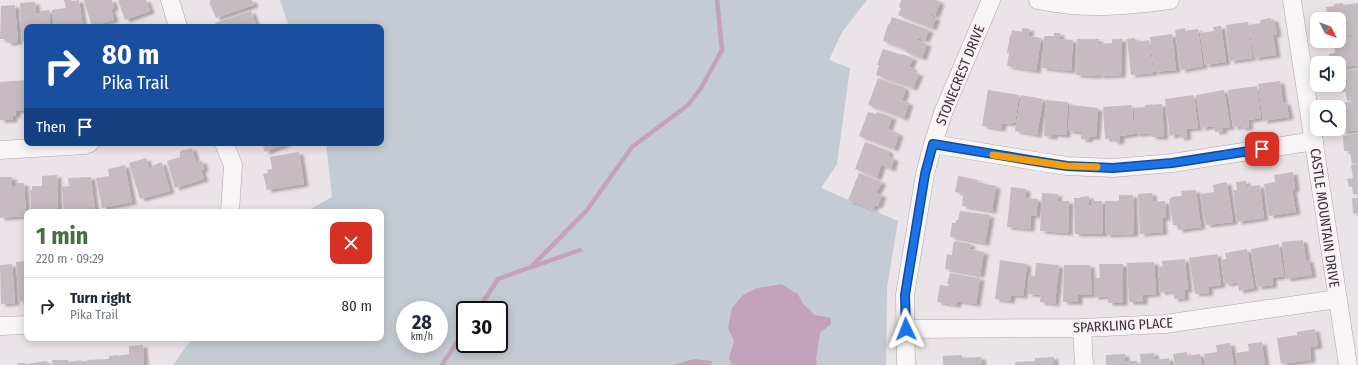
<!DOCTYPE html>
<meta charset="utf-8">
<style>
:root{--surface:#fff;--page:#f6f6f7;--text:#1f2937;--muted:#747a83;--line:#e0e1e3;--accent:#4a6d45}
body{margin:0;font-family:"Fira Sans Condensed",sans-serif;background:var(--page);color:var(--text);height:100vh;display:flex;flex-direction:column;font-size:15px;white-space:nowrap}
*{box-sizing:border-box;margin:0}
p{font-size:13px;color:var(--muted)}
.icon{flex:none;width:22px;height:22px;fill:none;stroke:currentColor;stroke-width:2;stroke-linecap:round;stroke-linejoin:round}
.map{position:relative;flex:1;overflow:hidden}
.panel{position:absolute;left:24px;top:209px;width:360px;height:132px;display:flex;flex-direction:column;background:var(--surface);border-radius:8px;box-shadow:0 2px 10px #0003}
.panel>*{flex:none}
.top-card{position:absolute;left:24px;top:24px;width:360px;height:122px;border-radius:8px;box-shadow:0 2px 10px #0003;background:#1a4fa0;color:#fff;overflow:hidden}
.needle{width:26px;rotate:132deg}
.tools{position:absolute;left:1310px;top:12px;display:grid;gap:8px}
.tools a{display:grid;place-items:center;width:36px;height:36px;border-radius:8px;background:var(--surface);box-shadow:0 2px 10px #0003;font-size:20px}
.speed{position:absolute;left:396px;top:301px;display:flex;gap:8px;font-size:20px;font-weight:700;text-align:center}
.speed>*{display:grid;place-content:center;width:52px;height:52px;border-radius:50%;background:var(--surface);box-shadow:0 2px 10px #0003;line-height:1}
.speed small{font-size:10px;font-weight:400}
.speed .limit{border:2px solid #111;border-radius:6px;background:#fff;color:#111}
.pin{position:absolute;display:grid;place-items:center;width:34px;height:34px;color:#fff;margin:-17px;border-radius:8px;box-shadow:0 2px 6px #0006}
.me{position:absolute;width:44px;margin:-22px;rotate:358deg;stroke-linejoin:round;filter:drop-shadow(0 0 3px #0008)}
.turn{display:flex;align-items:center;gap:14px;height:84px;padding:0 12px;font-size:18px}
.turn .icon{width:52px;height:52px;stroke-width:2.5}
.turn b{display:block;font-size:28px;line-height:34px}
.then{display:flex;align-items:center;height:38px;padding:0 12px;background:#0003;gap:8px;font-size:15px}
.round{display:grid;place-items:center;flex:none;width:42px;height:42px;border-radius:8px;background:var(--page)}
.summary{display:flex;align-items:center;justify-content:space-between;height:68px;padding:0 12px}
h1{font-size:24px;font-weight:700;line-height:30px;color:var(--accent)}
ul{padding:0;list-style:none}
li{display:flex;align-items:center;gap:12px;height:56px;padding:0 12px;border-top:1px solid var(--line)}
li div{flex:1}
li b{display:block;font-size:15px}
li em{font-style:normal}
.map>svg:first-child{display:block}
</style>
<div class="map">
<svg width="1358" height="365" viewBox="0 0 1358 365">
<defs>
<filter id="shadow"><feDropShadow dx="4.5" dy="2.5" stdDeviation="1" flood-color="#0004"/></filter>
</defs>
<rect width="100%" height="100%" fill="#eae3e7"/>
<!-- green -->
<path fill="#c5cbd2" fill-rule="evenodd" d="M280,0H867L842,32L829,60L850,68L837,164L821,188L898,221L887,288L886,365H173L192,338H381V212H305L332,197L326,143H381V27H289ZM405,310H439V344H405ZM465,310H499V344H465Z"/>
<!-- water -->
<g fill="#c5a2bb">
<path d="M781,284L798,294L803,304L815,315L831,318V324L820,333L816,359L817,365H732L729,358L734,341L728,328L732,308L743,295L757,288Z"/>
<path d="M694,359L712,361L711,365H673Z"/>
</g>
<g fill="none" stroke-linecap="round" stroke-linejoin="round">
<!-- stream -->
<g stroke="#c5a2bb" stroke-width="4.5">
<path d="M532,267L580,250"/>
<path d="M478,310L498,279L531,267L587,210L632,147L688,105L701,88L722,50L717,0"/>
<path d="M442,365L465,330"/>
</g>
</g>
<!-- building -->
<g fill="#c6bbc1" filter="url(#shadow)">
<path d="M64,0H71V1L79,0L83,27H54L52,10L66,8Z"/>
<path d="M84,0H112L114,8L111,9L114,20L102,23L103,27H92Z"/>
<path d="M118,0H146L150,11L125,20Z"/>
<path d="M210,0H252L254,5L216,18L209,2H211Z"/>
<path d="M901,0H936L940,2L935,16L931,14L930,16L936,18L932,28L898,15L901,8L899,7Z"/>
<path d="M35,2L36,14L41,13V11L49,10L50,27H27V41H22L20,3Z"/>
<path d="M1343,3V5L1358,3V35L1339,37V19H1328L1326,7L1334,6V4Z"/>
<path d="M15,5L18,42L7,43V39H0L1,6Z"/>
<path d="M251,11L257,27H217L215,23Z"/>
<path d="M892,17L929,30L925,40L918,38L917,40L927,44L922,58L906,52L907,50L883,41L888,24L889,25Z"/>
<path d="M1271,18V20L1274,19L1277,34L1273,35L1276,55L1254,58L1249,25L1261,23L1260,20Z"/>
<path d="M1248,22L1252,58L1230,61L1226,25Z"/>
<path d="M1221,26L1226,62L1205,65L1200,33L1214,31L1213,27Z"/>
<path d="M1022,28L1030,29L1028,36L1041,38L1036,71L1007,66L1009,53H1007L1010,35L1011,36L1012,30L1022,32Z"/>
<path d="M1185,28V31L1198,29L1203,66L1181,70L1175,30Z"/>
<path d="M1054,33H1060V39L1073,40L1071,71L1042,68L1044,36H1054Z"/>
<path d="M1172,34L1176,70L1154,72L1150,37Z"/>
<path d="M1358,36V65L1339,68V63L1330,62L1329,54L1335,53L1333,41H1339V39Z"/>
<path d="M1135,38L1136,42L1149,40L1153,73L1131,75L1127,39Z"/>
<path d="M1077,39H1099L1098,76L1076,75Z"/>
<path d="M1112,39H1122L1121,75L1099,76L1100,44L1112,43Z"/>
<path d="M883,49L902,55V54L913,58L909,67L913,68L912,71L919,74L913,88L876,75L879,65H877Z"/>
<path d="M1358,69V99L1347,101L1345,88L1336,89L1335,85H1339V72Z"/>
<path d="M878,78L905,88L904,91L905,92L902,100H901L909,103L904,118L868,105Z"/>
<path d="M27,80V110L16,111V115L12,116L13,120H0V82Z"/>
<path d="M1280,81L1283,103L1286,102L1289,117L1263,121L1258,84Z"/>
<path d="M1257,86L1261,118L1248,120L1249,127L1241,128V126L1233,127L1228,90Z"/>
<path d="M988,90L1019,95L1015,123L1013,122V124L1002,123L1001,129L982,126Z"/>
<path d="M1224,90L1230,127L1222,128L1223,131L1215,132L1214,126L1201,128L1196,95Z"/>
<path d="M1021,95L1043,99L1037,135L1015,131Z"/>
<path d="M1194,95L1198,128L1186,129L1187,137L1180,138L1179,134L1170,136L1165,99Z"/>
<path d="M1046,100L1068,102L1066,135L1053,134V137L1044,136Z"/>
<path d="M1358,100V130L1342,132L1341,124H1340L1339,117L1345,116L1343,103Z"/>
<path d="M1162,104L1164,137H1152L1151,133L1135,134L1134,108L1145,107V105Z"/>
<path d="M1070,105L1098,108L1096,137H1089L1088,140L1081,139V132L1068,131Z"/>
<path d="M1132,105L1134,134L1120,136V141L1114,142L1113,138L1105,139L1103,107Z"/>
<path d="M868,112L876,114L877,112L892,117L888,129L899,134L894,149L859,136Z"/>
<path d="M1358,133V163L1352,164L1350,151H1344L1343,136Z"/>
<path d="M865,142L889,151L888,156L894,159L891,169L881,165L877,178L855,169Z"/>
<path d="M262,143H289L265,152Z"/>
<path d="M192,148L196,162L202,161L204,169L201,170L204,179L175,188L167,161L180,157V151Z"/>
<path d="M299,152L304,184L267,190L263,174L268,173L267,170L272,169L270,157Z"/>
<path d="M146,158L149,168L154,166V165L162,162L170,191L140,199L129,163Z"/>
<path d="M1358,164V194H1353L1352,187H1349L1347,179L1353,178L1351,165Z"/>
<path d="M125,165L132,202L102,208L96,178L109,176L108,169Z"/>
<path d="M1293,172L1295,189L1292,190L1296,212L1269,216L1264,184L1275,182L1274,175Z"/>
<path d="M859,173L882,182L876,193L882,195L878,206L875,205L873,209L848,200Z"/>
<path d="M57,175L58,212H31L30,190H32V186H42V176Z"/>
<path d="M958,176L978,180L977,182L996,186L992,211L962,206L963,196H964L965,194L955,192Z"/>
<path d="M0,177H12V186H17V183H24L26,216L0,218Z"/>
<path d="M91,177L95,212H64L62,187L69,186L68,178Z"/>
<path d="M1246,181V187L1260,185L1264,218L1237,222L1233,190H1237L1236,182Z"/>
<path d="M1227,182L1233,222L1206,225L1200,194L1214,192L1213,185Z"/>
<path d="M1011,187L1026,189L1025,198L1038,199L1036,216L1031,215L1030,229L1007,227Z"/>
<path d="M1196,190L1201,227L1178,230V225H1173L1169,199H1171V197L1182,196L1181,191Z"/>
<path d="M1042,193L1058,194L1057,201H1069L1068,233L1040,231Z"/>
<path d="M1152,193L1153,202L1165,201L1166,218H1162L1163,232L1140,234L1138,194Z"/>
<path d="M1119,195H1133L1134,234L1106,235L1105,201H1119Z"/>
<path d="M1089,196V205H1091V201H1102L1103,234H1075L1074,198H1080V197Z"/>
<path d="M1352,198H1358V213L1353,214Z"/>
<path d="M960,211L990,215L985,243L950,237L952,223H956V220H958Z"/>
<path d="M1303,240L1306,260H1309L1312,275L1286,279L1282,242Z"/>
<path d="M955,241L971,244L970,249L984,252L980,275L945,269L947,254L952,255L953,244Z"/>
<path d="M1279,244L1284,276L1272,278L1273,285L1257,287L1251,249Z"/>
<path d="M1247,249L1254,288L1239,291L1238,282L1227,284V283H1224L1221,260L1226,259L1225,253Z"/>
<path d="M1217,254L1221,285L1208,287L1209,293L1195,294L1189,258Z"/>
<path d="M1185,259L1188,290H1184L1185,298L1174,299L1173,291L1160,292L1158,267L1163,266L1162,261Z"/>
<path d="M1000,260L1027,264L1023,296L1011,295L1010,301L995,299Z"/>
<path d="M27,261V301L19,302L16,262Z"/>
<path d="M1154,262L1156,294L1143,295V302H1129L1127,263Z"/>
<path d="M1036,263L1059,265L1055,304L1040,302L1041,295L1028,294L1029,275L1035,276Z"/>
<path d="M12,264L15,303L1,304L0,265Z"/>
<path d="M1099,264H1123V303H1108V296L1094,297V278H1100Z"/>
<path d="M1064,265H1090L1092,295H1078V302H1063Z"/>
<path d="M950,273L980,278L976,304L957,301L956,305L937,302L940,285L948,286L949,284H947Z"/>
<path d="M1315,329L1318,346L1310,347L1311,360L1281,364L1277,338L1297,335V332Z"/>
<path d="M1262,342L1265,365H1238L1236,353L1249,351L1248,344Z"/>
<path d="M1230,343L1234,365H1206L1204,354L1217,352L1216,345Z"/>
<path d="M143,345L144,365H53L52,360H68V362L81,360V361H87V360L109,359V356L117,355V356L129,354V346Z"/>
<path d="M1187,352V356L1200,354L1202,365H1175L1173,354Z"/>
<path d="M1154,353L1155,360L1169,358L1170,365H1141L1140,354Z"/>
<path d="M1125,354V361H1137V365H1106V355Z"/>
<path d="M962,355V358L981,357L982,365H943V356Z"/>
<path d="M1054,357V365H1015V362L1035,361V358Z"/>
<path d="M47,361L48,365H18V363H25V364Z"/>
</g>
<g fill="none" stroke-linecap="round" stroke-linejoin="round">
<defs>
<g id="street">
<path d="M170,0L178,27"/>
<path d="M1038,0C1085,10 1123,6 1170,0"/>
<path d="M1292,0L1348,365"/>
<path d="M224,143L233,165L230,212"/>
<path d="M933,144L1041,162L1067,166L1113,168L1172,163L1314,141"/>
<path d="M0,150L85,145L90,143"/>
<path d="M0,326L27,325"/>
<path d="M1082,328L1084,365"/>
<path d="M906,329L1082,328L1165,324L1337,299"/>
<path d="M906,365L905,295L925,174L933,144L943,113L991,0"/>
</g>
</defs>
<!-- street casing -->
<use href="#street" stroke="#b0a5ac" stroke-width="19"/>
<!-- street -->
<use href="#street" stroke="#f8f5f7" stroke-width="18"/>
</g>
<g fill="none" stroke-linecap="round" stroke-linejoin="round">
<defs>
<path id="route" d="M906,329L905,295L925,174L933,144L1041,162L1067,166L1113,168L1172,163L1262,149"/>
</defs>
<!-- route casing -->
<use href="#route" stroke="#114b97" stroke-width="10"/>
<!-- route -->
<use href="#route" stroke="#1a73e8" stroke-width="7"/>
<!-- slow -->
<path stroke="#f59e0b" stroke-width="7" d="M993,155L1067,166L1097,167"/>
</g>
<g text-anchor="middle" stroke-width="4" stroke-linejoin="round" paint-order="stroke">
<!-- street labels -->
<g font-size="14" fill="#402d38" stroke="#f7f2f5">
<text transform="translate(960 75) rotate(-68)" y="5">STONECREST DRIVE</text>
<text transform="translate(1325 218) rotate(82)" y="5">CASTLE MOUNTAIN DRIVE</text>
<text transform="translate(1123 325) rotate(-3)" y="5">SPARKLING PLACE</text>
</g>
</g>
</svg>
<div class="tools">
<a><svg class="needle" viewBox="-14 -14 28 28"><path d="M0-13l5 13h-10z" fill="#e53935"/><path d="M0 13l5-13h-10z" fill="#747a83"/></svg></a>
<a><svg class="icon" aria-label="sound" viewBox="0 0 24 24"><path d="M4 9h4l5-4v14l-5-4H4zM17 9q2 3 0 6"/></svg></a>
<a><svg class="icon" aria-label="search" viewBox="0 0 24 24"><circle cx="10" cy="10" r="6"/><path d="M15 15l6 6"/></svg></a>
</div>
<div class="speed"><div>28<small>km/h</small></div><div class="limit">30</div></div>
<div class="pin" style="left:1262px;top:149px;background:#d93025"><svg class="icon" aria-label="arrive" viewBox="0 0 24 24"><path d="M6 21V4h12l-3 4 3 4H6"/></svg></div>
<svg class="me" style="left:906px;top:329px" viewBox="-20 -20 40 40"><path d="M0-17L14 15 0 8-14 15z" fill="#1a73e8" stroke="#fff" stroke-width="4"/></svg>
<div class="top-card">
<div class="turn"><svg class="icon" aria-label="right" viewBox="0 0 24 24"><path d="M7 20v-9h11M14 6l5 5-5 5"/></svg><div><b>80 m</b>Pika Trail</div></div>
<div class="then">Then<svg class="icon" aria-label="arrive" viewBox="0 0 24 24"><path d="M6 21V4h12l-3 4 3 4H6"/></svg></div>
</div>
<section class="panel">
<div class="summary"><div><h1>1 min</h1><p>220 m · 09:29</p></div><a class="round" style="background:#d93025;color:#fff"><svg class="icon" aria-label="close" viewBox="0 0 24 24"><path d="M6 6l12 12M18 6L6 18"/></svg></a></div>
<ul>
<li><svg class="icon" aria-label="right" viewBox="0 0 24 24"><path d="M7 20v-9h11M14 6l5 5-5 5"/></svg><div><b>Turn right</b><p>Pika Trail</p></div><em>80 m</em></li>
</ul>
</section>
</div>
